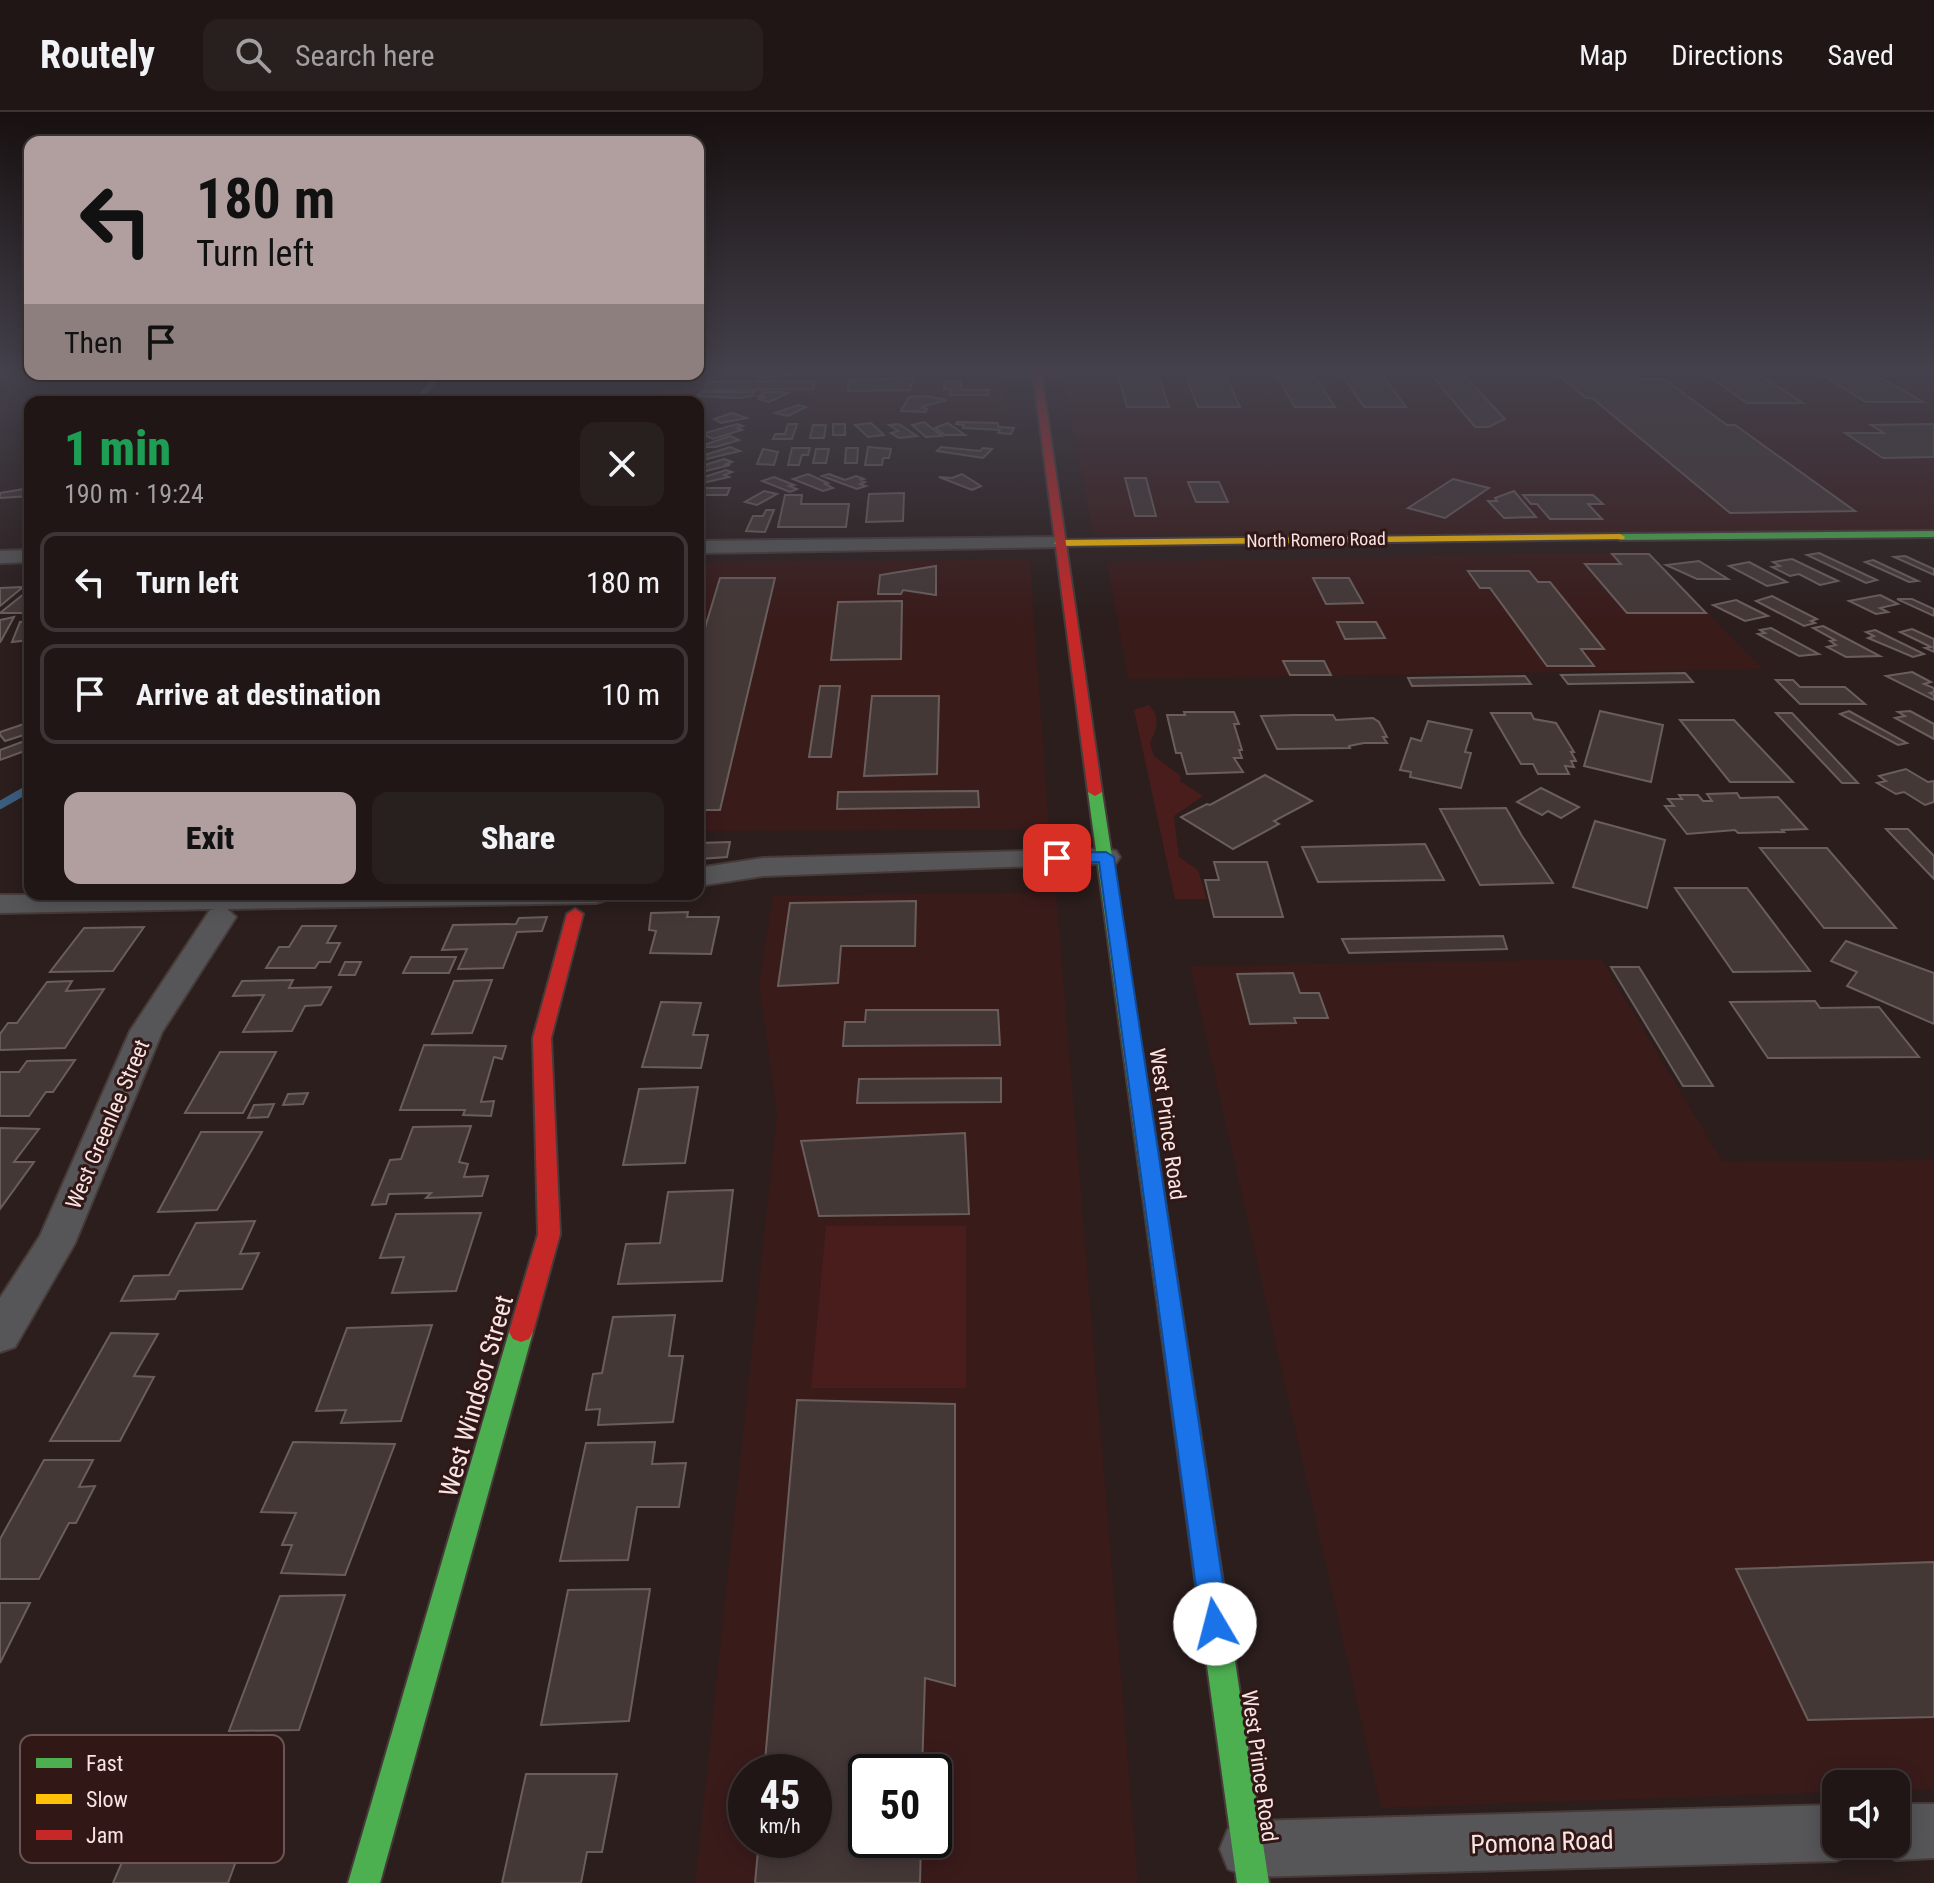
<!DOCTYPE html>
<meta charset="utf-8">
<style>
:root{--surface:#201616;--page:#281f1f;--text:#f1f3f6;--muted:#a29fa1;--line:#3d3535;--accent:#b09f9e}
body{margin:0;font-family:"Roboto Condensed",sans-serif;background:var(--page);color:var(--text);height:100vh;display:flex;flex-direction:column;font-size:30px;white-space:nowrap}
*{box-sizing:border-box;margin:0}
p{font-size:26px;color:var(--muted)}
.icon{flex:none;width:44px;height:44px;fill:none;stroke:currentColor;stroke-width:2;stroke-linecap:round;stroke-linejoin:round}
.map{position:relative;flex:1;overflow:hidden}
.drawer{position:absolute;left:24px;top:284px;width:680px;height:504px;display:flex;flex-direction:column;background:var(--surface);border-radius:16px;box-shadow:0 4px 20px #0003,0 0 0 2px var(--line)}
.drawer>*{flex:none}
.guide{position:absolute;left:24px;top:24px;width:680px;height:244px;border-radius:16px;box-shadow:0 4px 20px #0003,0 0 0 2px var(--line);background:#b09f9e;color:#111;overflow:hidden}
.buttons{position:absolute;left:1822px;top:1658px;display:grid;gap:16px}
.buttons a{display:grid;place-items:center;width:88px;height:88px;border-radius:16px;background:var(--surface);box-shadow:0 4px 20px #0003,0 0 0 2px var(--line);font-size:40px}
.speed{position:absolute;left:728px;top:1642px;display:flex;gap:16px;font-size:40px;font-weight:700;text-align:center}
.speed>*{display:grid;place-content:center;width:104px;height:104px;border-radius:50%;background:var(--surface);box-shadow:0 4px 20px #0003,0 0 0 2px var(--line);line-height:1}
.speed small{font-size:20px;font-weight:400}
.speed .limit{border:4px solid #111;border-radius:12px;background:#fff;color:#111}
.pin{position:absolute;display:grid;place-items:center;width:68px;height:68px;color:#fff;margin:-34px;border-radius:16px;box-shadow:0 4px 12px #0006}
.me{position:absolute;width:88px;margin:-44px;rotate:352deg;stroke-linejoin:round;filter:drop-shadow(0 0 6px #0008)}
.turn{display:flex;align-items:center;gap:28px;height:168px;padding:0 40px;font-size:36px}
.turn .icon{width:104px;height:104px;stroke-width:2.5}
.turn b{display:block;font-size:56px;line-height:68px}
.then{display:flex;align-items:center;height:76px;padding:0 40px;background:#0003;gap:16px;font-size:30px}
.round{display:grid;place-items:center;flex:none;width:84px;height:84px;border-radius:16px;background:var(--page)}
.head{display:flex;align-items:center;justify-content:space-between;height:136px;padding:0 40px}
h1{font-size:48px;font-weight:800;line-height:60px;color:#1e9e55}
.action{display:flex;gap:16px;margin-top:auto;padding:16px 40px}
.action a{flex:1;height:92px;border-radius:16px;background:var(--accent);color:#111;font-size:32px;font-weight:800;line-height:92px;text-align:center}
.action a+a{background:var(--page);color:var(--text)}
ul{padding:0;list-style:none}
li{display:flex;align-items:center;gap:24px;height:100px;margin:0 16px 12px;padding:0 24px;border:4px solid var(--line);border-radius:16px}
li div{flex:1}
li b{display:block;font-size:30px}
li em{font-style:normal}
header{display:flex;align-items:center;gap:48px;box-sizing:border-box;height:112px;padding:0 40px;background:var(--surface);border-bottom:2px solid var(--line)}
header strong{font-size:38px}
nav{display:flex;gap:44px;margin-inline-start:auto;font-size:28px}
.search{width:560px;height:72px;background:var(--page);display:flex;align-items:center;gap:20px;box-sizing:border-box;padding:0 28px;border-radius:16px;color:var(--muted);font-size:30px}
.map>svg:first-child{display:block}
</style>
<header>
<strong>Routely</strong>
<div class="search"><svg class="icon" aria-label="search" viewBox="0 0 24 24"><circle cx="10" cy="10" r="6"/><path d="M15 15l6 6"/></svg>Search here</div>
<nav><a>Map</a><a>Directions</a><a>Saved</a></nav>
</header>
<div class="map">
<svg width="1934" height="1771" viewBox="0 0 1934 1771">
<rect width="100%" height="100%" fill="#2b1e1d"/>
<!-- built -->
<g fill="#391b1a" fill-rule="evenodd">
<path d="M698,260H1002L1007,309H805L811,281H661L671,262Z"/>
<path d="M1062,260H1934V418L1555,423L1288,420L1093,422Z"/>
<path d="M1649,440L1763,557L1128,567L1107,450Z"/>
<path d="M1030,447L1049,717L698,719V451Z"/>
<path d="M1056,780L1138,1771H695L777,1002L759,871L773,784ZM746,1660H814V1728H746ZM866,1660H934V1728H866Z"/>
<path d="M1601,847L1723,1050L1934,1048V1677L1896,1678V1672H1836V1680L1381,1696L1190,854Z"/>
</g>
<!-- green -->
<g fill="#481d1c">
<path d="M1149,593C1161,606 1157,617 1150,631L1154,644L1181,664L1180,669L1203,684L1174,704L1179,745L1198,758L1207,787H1175L1134,598Z"/>
<path d="M826,1114H966V1276H811Z"/>
</g>
<g fill="none" stroke-linecap="round" stroke-linejoin="round">
<!-- stream-far1 -->
<path stroke="#3b5d7e" stroke-width="5" d="M415,290L441,262"/>
<!-- stream -->
<path stroke="#3b5d7e" stroke-width="8" d="M0,693L30,676"/>
</g>
<!-- building -->
<g fill="#443837" stroke="#6a5e5d" stroke-width="2">
<path d="M754,260H814V261L757,266Z"/>
<path d="M1117,260H1157L1169,295H1127Z"/>
<path d="M1184,260H1224L1240,295H1198Z"/>
<path d="M1274,260H1312L1335,295H1295Z"/>
<path d="M1340,260H1380L1406,295H1364Z"/>
<path d="M1429,260H1461L1505,307L1489,315H1475Z"/>
<path d="M1555,260H1629L1638,267H1664L1727,313H1735L1855,399L1730,401L1592,286H1586Z"/>
<path d="M1703,260H1755L1803,291H1747Z"/>
<path d="M1817,260H1871L1923,290H1866Z"/>
<path d="M914,266L910,278L848,279L849,268Z"/>
<path d="M815,269L813,277L704,278L707,270Z"/>
<path d="M944,269H961V278H989L988,283H950L952,277H944Z"/>
<path d="M700,280H754L752,284L739,286L698,284Z"/>
<path d="M766,280H781L788,281L769,290L759,287L764,285L758,284Z"/>
<path d="M925,284L947,288L924,294L922,296L927,297L926,300L901,299L909,285Z"/>
<path d="M798,293L806,295L788,304L775,301Z"/>
<path d="M732,301L747,306L721,311L714,307Z"/>
<path d="M924,310L942,324L926,325L912,313Z"/>
<path d="M957,310L997,311L999,315L1014,316L1011,322L998,321L1000,318L963,316L964,313L956,312Z"/>
<path d="M871,311L884,323L868,325L855,313Z"/>
<path d="M948,311L965,323H945L935,316Z"/>
<path d="M737,312L743,314L737,316L742,318L713,327L702,322Z"/>
<path d="M788,312H797L792,327H773L775,322H785Z"/>
<rect x="833" y="312" width="12" height="11"/>
<path d="M899,312L917,324L899,326L891,321L898,319L889,313Z"/>
<path d="M1934,312V345L1883,346L1845,321H1884L1871,313Z"/>
<path d="M813,313H826L824,326H810Z"/>
<path d="M730,324L739,328L716,335H698Z"/>
<path d="M730,335L740,339L698,349V345Z"/>
<path d="M868,335L891,337L889,346H883L882,353H865Z"/>
<path d="M941,335L980,339L983,336L992,337L983,346L937,339Z"/>
<path d="M792,336H810L808,343H802L799,353H788Z"/>
<path d="M846,336H858L857,351H845Z"/>
<path d="M763,337L778,340L774,353L757,352Z"/>
<path d="M816,337H829L826,351H813Z"/>
<path d="M724,347L732,350L726,352L730,353L698,361V355Z"/>
<path d="M726,358L732,360L724,363L729,365L698,372V367Z"/>
<path d="M808,362L828,371L825,372L833,376L823,379L793,367Z"/>
<path d="M829,362L845,368L856,364L864,367L861,368L865,370L860,372L866,374L857,377L822,364Z"/>
<path d="M962,362L981,374L972,378L939,365L952,366Z"/>
<path d="M774,365L794,373L789,374L797,377L790,380L762,369Z"/>
<path d="M1125,366H1146L1156,404H1135Z"/>
<path d="M1453,367L1489,376L1445,406L1408,396Z"/>
<path d="M1188,370H1219L1228,390H1196Z"/>
<path d="M30,376V384L0,386V381Z"/>
<path d="M698,376H730L727,383H698Z"/>
<path d="M764,379L777,382L757,393L745,390Z"/>
<path d="M1514,379L1536,405L1504,406L1488,389H1497L1495,386Z"/>
<path d="M904,381L903,409L866,410L869,382Z"/>
<path d="M785,383H802L801,392H849L846,415H778Z"/>
<path d="M1523,383H1593L1603,392H1588L1602,407H1550L1537,392H1531Z"/>
<path d="M766,398H774L765,420L746,419L753,404H763Z"/>
<path d="M1819,441L1877,468L1866,471L1807,443Z"/>
<path d="M1612,442H1649L1706,501H1627L1585,452H1621Z"/>
<path d="M1905,444L1934,457V463L1894,445Z"/>
<path d="M1792,447L1838,469L1820,473L1799,462L1790,464L1772,455L1780,454L1773,450Z"/>
<path d="M1873,448L1918,469L1909,470L1865,450Z"/>
<path d="M1699,449L1728,467H1697L1666,453Z"/>
<path d="M1749,450L1787,470L1767,474L1729,454Z"/>
<path d="M936,454V483L903,478L901,482H878L880,463Z"/>
<path d="M1468,459H1529L1538,470H1550L1604,537H1581L1594,554H1547L1490,476H1480Z"/>
<path d="M720,466H775L720,698H698V539Z"/>
<path d="M1313,466H1349L1363,491L1326,492Z"/>
<path d="M23,475L0,494V476Z"/>
<path d="M30,477V501H0Z"/>
<path d="M1880,483L1898,492L1880,496L1888,500L1876,502L1849,489Z"/>
<path d="M1772,484L1817,507L1811,509L1815,511L1804,514L1756,489Z"/>
<path d="M1897,487H1912L1934,497V504Z"/>
<path d="M1736,488L1768,504L1745,509L1713,493Z"/>
<path d="M902,489L901,547L831,548L838,490Z"/>
<path d="M14,505L1,529L0,530V508Z"/>
<path d="M30,509V528L12,530L20,510Z"/>
<path d="M1337,510H1376L1385,526L1345,527Z"/>
<path d="M1823,514L1880,544L1846,545L1827,535L1836,533L1830,529L1835,528L1813,516Z"/>
<path d="M1771,516L1819,542L1799,544L1758,522L1765,521L1760,518Z"/>
<path d="M1912,517L1934,527V540L1925,536L1931,535L1900,520Z"/>
<path d="M1875,518L1924,542L1913,545L1868,526L1874,524L1866,520Z"/>
<path d="M1283,549H1324L1331,563H1290Z"/>
<path d="M1912,560L1931,570L1924,572L1934,576V580L1930,581L1934,583V588L1886,564Z"/>
<path d="M1685,561L1693,570L1568,572L1561,563Z"/>
<path d="M1525,564L1531,572L1412,574L1408,566Z"/>
<path d="M1776,568H1793L1800,575H1845L1865,592H1800Z"/>
<path d="M820,574H840L831,645H809Z"/>
<path d="M872,584H939L937,662L864,664Z"/>
<path d="M1600,599L1663,613L1651,670L1584,654Z"/>
<path d="M1849,599L1907,631L1898,633L1840,602Z"/>
<path d="M1910,599L1934,612V627L1895,606L1905,604L1898,600Z"/>
<path d="M1184,600H1234L1239,612H1234L1242,638H1239L1242,646H1234L1243,660L1187,662L1181,641H1176L1167,603H1185Z"/>
<path d="M1491,601H1531L1534,607L1556,611L1574,640H1571L1576,649H1571L1574,655L1565,654L1569,662H1538L1533,652H1521Z"/>
<path d="M1776,601H1792L1858,671H1842Z"/>
<path d="M1295,603H1333L1336,608L1373,606L1379,610L1387,625H1383L1387,631H1364L1349,634L1350,636L1277,637L1261,604Z"/>
<path d="M1680,608H1734L1793,670H1730Z"/>
<path d="M1428,609L1472,618L1465,640L1471,641L1461,676L1410,665L1411,660L1400,658L1411,626L1421,629Z"/>
<path d="M30,610V621L5,629L0,623V620Z"/>
<path d="M30,627V637L0,648V638Z"/>
<path d="M1906,657L1928,670L1934,669V690L1925,693L1904,680L1896,682L1877,671L1886,669L1879,664Z"/>
<path d="M1265,663L1312,689L1274,709L1279,712L1233,737L1181,705L1207,692L1210,693Z"/>
<path d="M1541,676L1579,695L1561,706L1548,699L1542,703L1517,690Z"/>
<path d="M978,679L979,695L837,697L838,680Z"/>
<path d="M1737,681L1740,686L1778,685L1807,717L1782,718L1784,720L1738,721L1735,718L1687,722L1665,694H1674L1668,687H1682L1679,683H1698L1703,689H1712L1707,682Z"/>
<path d="M1506,696L1522,724L1553,771L1480,773L1440,697Z"/>
<path d="M1595,709L1665,728L1647,796L1573,775Z"/>
<path d="M1886,717H1908L1934,744V767Z"/>
<path d="M730,730L727,745L700,747L698,754V731Z"/>
<path d="M1425,732L1444,768L1318,770L1302,735Z"/>
<path d="M1760,736H1827L1896,816H1824Z"/>
<path d="M1214,750H1267L1283,805H1214L1205,768H1219Z"/>
<path d="M1675,776H1747L1810,859L1733,860Z"/>
<path d="M916,789L915,834H841L838,871L778,874L790,791Z"/>
<path d="M688,800L687,805H719L711,842L650,841L656,819L649,818L651,801Z"/>
<path d="M547,805L542,819L517,820L503,856L458,857L467,837L442,838L453,813L516,812L519,806Z"/>
<path d="M302,814H336L327,831H340L330,850H319L315,856H266L279,835H289Z"/>
<path d="M144,815L113,859L50,860L84,816Z"/>
<path d="M1503,824L1507,837L1349,841L1342,827Z"/>
<path d="M1846,829L1934,861V912L1847,874L1857,860L1831,849Z"/>
<path d="M411,845H456L449,861H403Z"/>
<path d="M345,850H361L355,863H339Z"/>
<path d="M1611,855H1639L1713,974H1683Z"/>
<path d="M1293,861L1300,881H1319L1328,906H1294L1296,911L1250,912L1237,862Z"/>
<path d="M293,868L289,876L331,875L321,893L305,894L292,919L243,920L264,883L233,884L242,869Z"/>
<path d="M492,868L472,921L432,922L454,869Z"/>
<path d="M72,869L66,879L104,877L65,936L0,938V922L8,911H17L47,870Z"/>
<path d="M1815,889L1820,896L1879,895L1919,945L1768,946L1730,890Z"/>
<path d="M661,890L701,891L693,923H708L701,956L642,955Z"/>
<path d="M866,898H998L1000,933L843,934L845,910H865Z"/>
<path d="M424,933L506,934L502,947L494,945L481,990L494,989L491,1004L463,1003L465,998H400Z"/>
<path d="M220,940H276L243,1001H185Z"/>
<path d="M75,948L53,980H46L29,1004H0V960H19L27,949Z"/>
<path d="M1001,966V990L857,991L859,967Z"/>
<path d="M698,975L685,1051L623,1053L639,977Z"/>
<path d="M308,981L303,992L283,993L288,982Z"/>
<path d="M274,992L268,1005L248,1006L254,993Z"/>
<path d="M471,1014L459,1050L468,1052L464,1065L488,1064L482,1084L426,1086L431,1081L389,1082L386,1092L372,1093L390,1048L401,1047L413,1015Z"/>
<path d="M0,1016L39,1017L14,1050H34L0,1097Z"/>
<path d="M201,1020H262L217,1098L158,1100Z"/>
<path d="M965,1021L969,1102L819,1104L801,1029Z"/>
<path d="M733,1078L722,1169L618,1172L626,1132L660,1131L668,1080Z"/>
<path d="M481,1101L456,1179L392,1181L404,1145L380,1146L396,1102Z"/>
<path d="M255,1109L240,1142L259,1141L242,1177L179,1179L175,1187L121,1189L134,1164L169,1163L196,1111Z"/>
<path d="M675,1203L669,1244H683L673,1310L598,1313L600,1297L586,1298L593,1262L602,1261L613,1205Z"/>
<path d="M432,1213L401,1309L341,1311L346,1298L316,1299L347,1216Z"/>
<path d="M111,1221L158,1222L134,1264L154,1265L120,1329H50Z"/>
<path d="M797,1288L955,1292V1574L925,1566L922,1660H866V1728H921L920,1771H755L759,1728H814V1660H764Z"/>
<path d="M293,1330L395,1332L345,1463L281,1461L292,1433H282L296,1401L261,1400Z"/>
<path d="M655,1330L652,1352L686,1351L679,1395H637L628,1448L560,1449L586,1331Z"/>
<path d="M44,1348H93L79,1375L95,1374L76,1411H69L39,1467H0V1427Z"/>
<path d="M1934,1450V1605L1808,1608L1736,1457Z"/>
<path d="M650,1477L629,1609L541,1613L568,1478Z"/>
<path d="M345,1483L299,1618L229,1619L280,1484Z"/>
<path d="M0,1491H30L0,1551Z"/>
<path d="M267,1652L258,1675L282,1676L263,1735L243,1730L228,1771H113L132,1727L161,1729L192,1657Z"/>
<path d="M526,1662H617L602,1740H587L581,1771H502Z"/>
</g>
<g fill="none" stroke-linecap="round" stroke-linejoin="round">
<defs>
<g id="street">
<path d="M1059,425L1069,431L1066,435L698,441V429Z"/>
<path d="M30,438V450L0,451V439Z"/>
<path d="M1106,737L1116,739L1120,745L1116,751L763,764L698,774V756L763,746Z"/>
<path d="M611,782L606,788L596,791L227,797L236,805L162,920L75,1131L15,1235L0,1240V1186L40,1124L130,919L210,798L215,797L0,801V783Z"/>
<path d="M1896,1692H1934V1746L1896,1748L1877,1739L1873,1732H1896Z"/>
<path d="M1836,1693V1732H1859L1855,1740L1836,1749L1248,1765L1228,1757L1220,1737L1228,1717L1248,1709Z"/>
</g>
<g id="fast">
<path d="M1934,419V425L1620,428L1615,425L1620,422Z"/>
<path d="M1095,676L1102,680L1170,1122L1167,1128L1159,1131L1151,1128L1148,1122L1088,680Z"/>
<path d="M521,1210L529,1213L533,1220L380,1771H348L509,1220L513,1213Z"/>
<path d="M1215,1496L1225,1500L1229,1510L1269,1771H1237L1201,1510L1205,1500Z"/>
</g>
<g id="slow">
<path d="M1620,422L1625,425L1624,427L1059,434L1054,431L1059,428Z"/>
<path d="M1159,1113L1167,1116L1170,1122L1229,1510L1225,1520L1215,1524L1205,1520L1201,1510L1148,1122L1151,1116Z"/>
</g>
<g id="jam">
<path d="M1033,260H1041L1102,680L1095,684L1088,680Z"/>
<path d="M575,797L583,802L551,926L560,1122L533,1220L529,1227L521,1230L513,1227L509,1220L538,1122L533,926L567,802Z"/>
</g>
</defs>
<!-- street casing -->
<use href="#street" stroke="#473b3a" stroke-width="4"/>
<!-- fast casing -->
<use href="#fast" stroke="#473b3a" stroke-width="4"/>
<!-- slow casing -->
<use href="#slow" stroke="#473b3a" stroke-width="4"/>
<!-- jam casing -->
<use href="#jam" stroke="#473b3a" stroke-width="4"/>
<!-- street -->
<use href="#street" fill="#565658" fill-rule="evenodd"/>
<!-- fast -->
<use href="#fast" fill="#4caf50" fill-rule="evenodd"/>
<!-- slow -->
<use href="#slow" fill="#ffc107" fill-rule="evenodd"/>
<!-- jam -->
<use href="#jam" fill="#c62828" fill-rule="evenodd"/>
</g>
<!-- sky -->
<linearGradient id="sky" x2="0" y2="1"><stop stop-color="#181010"/><stop offset="0.51" stop-color="#44414c"/><stop offset="1" stop-color="#44414c" stop-opacity="0"/></linearGradient>
<rect width="1934" height="508" fill="url(#sky)"/>
<!-- route -->
<path fill="#1a73e8" stroke="#114b97" stroke-width="2" d="M1106,740L1114,745L1229,1512L1225,1522L1215,1526L1205,1522L1201,1512L1099,750L1057,751L1049,746L1057,741Z"/>
<g text-anchor="middle" stroke-width="6" stroke-linejoin="round" paint-order="stroke">
<!-- far-street labels -->
<g font-size="18" fill="#f7e4e3" stroke="#311817">
<text transform="translate(1316 428) rotate(-1)" y="6">North Romero Road</text>
</g>
<!-- street labels -->
<g font-size="22" fill="#f7e4e3" stroke="#311817">
<text transform="translate(107 1012) rotate(-67)" y="8">West Greenlee Street</text>
<text transform="translate(1168 1012) rotate(82)" y="8">West Prince Road</text>
<text transform="translate(1260 1654) rotate(82)" y="8">West Prince Road</text>
</g>
<!-- near-street labels -->
<g font-size="26" fill="#f7e4e3" stroke="#311817">
<text transform="translate(476 1284) rotate(-74)" y="9">West Windsor Street</text>
<text transform="translate(1542 1730) rotate(-2)" y="9">Pomona Road</text>
</g>
</g>
<!-- legend -->
<rect x="20" y="1623" width="264" height="128" rx="12" fill="#311817" stroke="#6c5554" stroke-width="2"/>
<rect x="36" y="1646" width="36" height="10" fill="#4caf50"/>
<rect x="36" y="1682" width="36" height="10" fill="#ffc107"/>
<rect x="36" y="1718" width="36" height="10" fill="#c62828"/>
<g font-size="22" fill="#f7e4e3">
<text x="86" y="1659">Fast</text>
<text x="86" y="1695">Slow</text>
<text x="86" y="1731">Jam</text>
</g>
</svg>
<div class="buttons">
<a><svg class="icon" aria-label="sound" viewBox="0 0 24 24"><path d="M4 9h4l5-4v14l-5-4H4zM17 9q2 3 0 6"/></svg></a>
</div>
<div class="speed"><div>45<small>km/h</small></div><div class="limit">50</div></div>
<div class="pin" style="left:1057px;top:746px;background:#d93025"><svg class="icon" aria-label="arrive" viewBox="0 0 24 24"><path d="M6 21V4h12l-3 4 3 4H6"/></svg></div>
<svg class="me" style="left:1215px;top:1512px" viewBox="-20 -20 40 40"><circle r="19" fill="#fff"/><path d="M0-13L10 11 0 6-10 11z" fill="#1a73e8"/></svg>
<div class="guide">
<div class="turn"><svg class="icon" aria-label="left" viewBox="0 0 24 24"><path d="M17 20v-9H6M10 6l-5 5 5 5"/></svg><div><b>180 m</b>Turn left</div></div>
<div class="then">Then<svg class="icon" aria-label="arrive" viewBox="0 0 24 24"><path d="M6 21V4h12l-3 4 3 4H6"/></svg></div>
</div>
<section class="drawer">
<div class="head"><div><h1>1 min</h1><p>190 m · 19:24</p></div><a class="round"><svg class="icon" aria-label="close" viewBox="0 0 24 24"><path d="M6 6l12 12M18 6L6 18"/></svg></a></div>
<ul>
<li><svg class="icon" aria-label="left" viewBox="0 0 24 24"><path d="M17 20v-9H6M10 6l-5 5 5 5"/></svg><div><b>Turn left</b></div><em>180 m</em></li>
<li><svg class="icon" aria-label="arrive" viewBox="0 0 24 24"><path d="M6 21V4h12l-3 4 3 4H6"/></svg><div><b>Arrive at destination</b></div><em>10 m</em></li>
</ul>
<div class="action"><a>Exit</a><a>Share</a></div>
</section>
</div>
